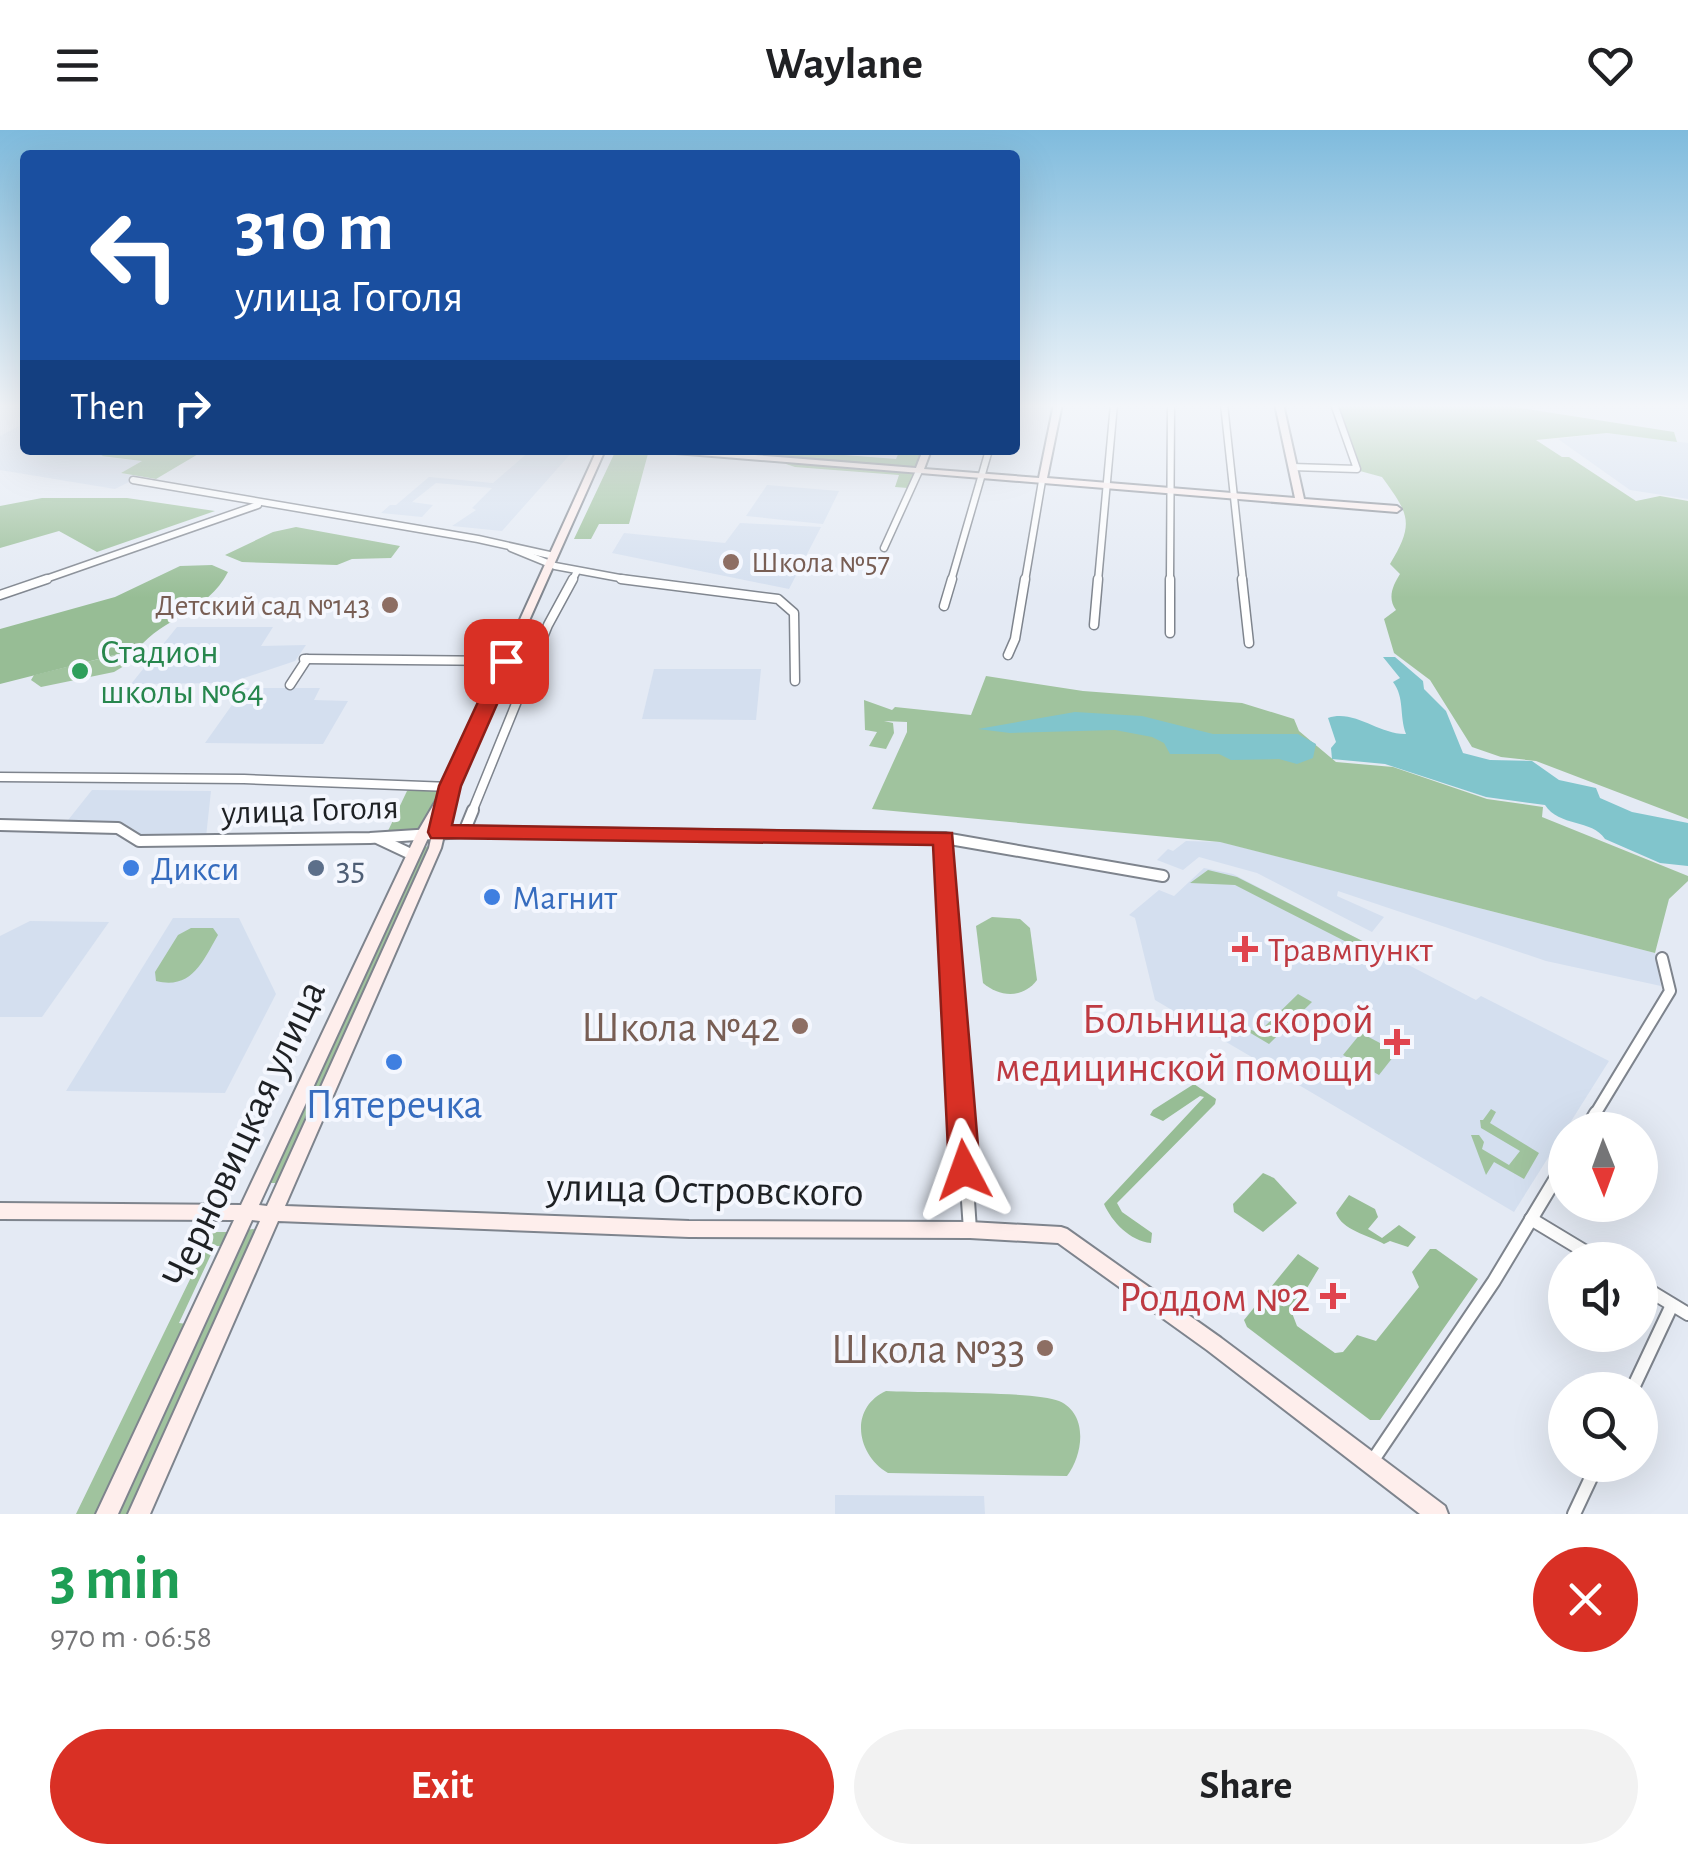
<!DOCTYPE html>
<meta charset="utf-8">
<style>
:root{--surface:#fff;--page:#f2f2f2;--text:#202124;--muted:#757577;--accent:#d93025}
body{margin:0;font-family:"Alegreya Sans",sans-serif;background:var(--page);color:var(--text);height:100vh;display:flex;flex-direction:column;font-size:38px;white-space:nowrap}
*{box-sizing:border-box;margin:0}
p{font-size:32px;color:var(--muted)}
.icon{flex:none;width:55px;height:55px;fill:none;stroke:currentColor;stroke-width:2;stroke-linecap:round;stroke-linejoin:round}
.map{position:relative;height:1384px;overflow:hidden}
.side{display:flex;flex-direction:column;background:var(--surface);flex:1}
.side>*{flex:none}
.top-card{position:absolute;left:20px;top:20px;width:1000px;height:305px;border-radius:10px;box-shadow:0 10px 40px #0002;background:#1a4fa0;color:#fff;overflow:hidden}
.needle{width:65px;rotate:179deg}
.fabs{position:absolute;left:1548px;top:982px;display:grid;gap:20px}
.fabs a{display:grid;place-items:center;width:110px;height:110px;border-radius:50%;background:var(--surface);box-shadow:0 10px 40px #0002;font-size:50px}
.pin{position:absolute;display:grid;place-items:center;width:85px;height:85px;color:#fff;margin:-42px;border-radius:20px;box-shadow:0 5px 15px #0006}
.me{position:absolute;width:110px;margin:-55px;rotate:356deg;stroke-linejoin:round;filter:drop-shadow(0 0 8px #0008)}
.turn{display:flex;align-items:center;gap:35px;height:210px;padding:0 50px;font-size:45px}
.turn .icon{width:130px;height:130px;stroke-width:2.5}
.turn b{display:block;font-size:70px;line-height:85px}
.then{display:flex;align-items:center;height:95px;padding:0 50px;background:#0003;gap:20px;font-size:38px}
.round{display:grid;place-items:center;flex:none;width:105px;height:105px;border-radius:52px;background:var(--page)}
.overview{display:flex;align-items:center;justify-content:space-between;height:170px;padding:0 50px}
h1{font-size:60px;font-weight:700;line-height:75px;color:#1e9e55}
.cta{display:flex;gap:20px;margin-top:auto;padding:20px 50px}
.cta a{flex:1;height:115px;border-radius:60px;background:var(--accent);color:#fff;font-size:40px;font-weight:700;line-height:115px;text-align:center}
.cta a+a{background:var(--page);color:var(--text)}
header{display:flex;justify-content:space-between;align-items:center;height:130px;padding:0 50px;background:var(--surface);font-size:45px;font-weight:700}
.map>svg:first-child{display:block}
</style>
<header><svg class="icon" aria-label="menu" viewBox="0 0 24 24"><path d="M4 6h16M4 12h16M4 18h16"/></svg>Waylane<svg class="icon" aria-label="heart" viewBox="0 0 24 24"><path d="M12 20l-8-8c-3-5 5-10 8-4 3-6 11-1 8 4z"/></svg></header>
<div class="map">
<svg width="1688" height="1384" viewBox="0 0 1688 1384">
<rect width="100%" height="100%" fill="#e4eaf4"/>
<!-- built -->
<g fill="#d4dfef">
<path d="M25,293V320H111L100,327L142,331L121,343L139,347L115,359L0,340V306Z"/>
<path d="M1607,303L1688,313V369L1630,360L1558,309Z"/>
<path d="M531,320H574L502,401L452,396L476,380L472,378L492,358L436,353L412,372L433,375L422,387L381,383L390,375H396L429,347L493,353Z"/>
<path d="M767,355L839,361L823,394L746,386Z"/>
<path d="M740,393L821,397L789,459L612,423L624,403L725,413Z"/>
<path d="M177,497H273L261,516L306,515L295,531L229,553L131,554Z"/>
<path d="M654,539H761L756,590L642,589Z"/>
<path d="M244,558H320L314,570L348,571L323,614L205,613Z"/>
<path d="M92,660L211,661L206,707L144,706L124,694H65Z"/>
<path d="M1186,711L1221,712L1655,823L1661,856L1546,831L1338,761L1337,766L1384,787L1372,802L1257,743L1199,727L1183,740L1157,730L1168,719L1173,721Z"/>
<path d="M1204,738L1233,744L1476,870L1481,866L1609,931L1514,1082L1155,870L1135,788L1129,785L1159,760L1174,766Z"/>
<path d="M173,788H239L276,864L225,963L66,961Z"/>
<path d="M30,791L109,792L42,887H0V806Z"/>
<path d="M835,1365L984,1366L985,1384H835Z"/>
</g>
<!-- green -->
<g fill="#a0c39e">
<path d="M1337,274H1495L1674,302L1677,312L1607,303L1536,310L1562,327H1569L1636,371L1660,366L1688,371V689L1536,631L1501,627L1472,617L1430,550L1394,523L1384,489L1396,480C1387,468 1393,455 1400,444L1390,434C1415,393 1409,384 1382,347L1360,341Z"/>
<path d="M115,525L128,526L129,533L114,542L41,557L31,550L34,545Z"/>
<path d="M986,546L1083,561L1242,573L1294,589L1299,601L1336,632L1393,637L1487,669L1543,677L1542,687L1688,746V751L1669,769L1655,823L1220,712L872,679L907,602V592L884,591L893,593L894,603L886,619L869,616L877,602L865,600L864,570L892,580L895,577L971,585Z"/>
<path d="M413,659H441L420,700L387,703L407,661Z"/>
<path d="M429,716L280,1053H268L422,718Z"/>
<path d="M1208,740L1237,747L1380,820L1374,826L1235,755L1190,753Z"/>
<path d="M992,787L1020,789L1030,798L1037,850C1023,869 999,867 983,853L976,796Z"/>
<path d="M191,798H213L218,805C203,831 192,860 156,851L155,842L178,805Z"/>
<path d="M1298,864L1312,872L1269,914L1220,885L1258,903Z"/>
<path d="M1361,903L1397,922L1379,945L1343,925Z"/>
<path d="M1491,979L1496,982L1490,993L1539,1023L1524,1049L1494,1032L1486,1045L1471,1005H1479L1484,1012L1482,1019L1509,1035L1520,1021L1481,998L1480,990H1483Z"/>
<path d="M253,1099L256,1100L131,1384H115L246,1100Z"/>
<path d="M213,1102H230L224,1116H215L179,1193L187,1194L98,1384H76Z"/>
<path d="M886,1261C919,1263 1035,1261 1059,1271C1089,1284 1083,1325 1067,1346L888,1343C856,1324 849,1278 886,1261Z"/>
</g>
<!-- forest -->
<g fill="#97bd95">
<path d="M113,320H205L156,349L121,343L142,331L101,326Z"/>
<path d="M616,320H649L629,394H599L591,409H574Z"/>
<path d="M666,320H780L896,329L900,320H927L908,358L895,357L899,345L795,337L786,334L787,331Z"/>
<path d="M42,368H127L215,381L97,422L59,401L0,418V376Z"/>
<path d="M296,397L400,416L391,428L352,429L337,435L242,432L225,425L273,402Z"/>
<path d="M212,435L228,442C207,483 163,487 138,519L0,554V499L115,467L180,436Z"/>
<path d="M1194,954L1216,969L1215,974L1117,1073L1122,1082L1152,1103L1151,1113C1130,1111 1112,1092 1104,1074L1204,967L1200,966L1163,991L1150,985L1153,980Z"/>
<path d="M1263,1043L1274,1048L1297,1073L1263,1102L1234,1082L1233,1074Z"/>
<path d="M1349,1065L1375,1079L1378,1087L1368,1099L1382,1108L1399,1095L1416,1107L1408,1117L1390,1111L1384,1114C1368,1105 1342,1100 1336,1083Z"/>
<path d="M1430,1119H1436L1478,1149L1380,1290H1370L1247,1197L1244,1190L1298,1124L1319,1138L1292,1183L1297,1196L1335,1223L1343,1222L1357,1205L1376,1211L1419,1157L1412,1142Z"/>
</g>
<!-- water -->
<g fill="#81c5cc">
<path d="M1383,527H1395L1423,551L1424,559L1446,581L1463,623L1490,630L1532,631L1559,650L1596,658L1600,668L1632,682L1688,693V736L1660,733L1605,709C1592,689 1559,697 1545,675L1486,667L1385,634L1332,629L1331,618L1336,612L1328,588C1355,579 1379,605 1406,604C1399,585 1405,568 1393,552L1400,548Z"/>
<path d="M1075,582L1142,586L1213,604H1298L1316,614L1313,628L1297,634L1279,629L1231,630L1219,624H1170L1164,613L1152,607L1115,600L1010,603L978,599Z"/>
</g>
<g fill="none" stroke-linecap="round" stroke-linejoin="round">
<defs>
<g id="street-far3">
<path d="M1224,274L1243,451"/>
<path d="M1292,337L1357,339L1334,274"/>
<path d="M133,350L478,409L554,426"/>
<path d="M511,418L555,436L636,451"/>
<path d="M884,418L919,341"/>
<path d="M40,451L258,375"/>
<path d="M572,451L577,441"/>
<path d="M951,451L989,320"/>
<path d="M1025,451L1042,351"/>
<path d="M1098,451L1114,274"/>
<path d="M1170,451L1171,274"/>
</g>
<g id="street-far2">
<path d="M621,449L778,469L794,483L795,551"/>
<path d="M1242,449L1249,513"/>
<path d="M0,465L47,449"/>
<path d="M944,476L952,449"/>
<path d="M1094,495L1098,449"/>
<path d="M1170,503V449"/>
<path d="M1008,525L1015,509L1025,449"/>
<path d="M304,529L506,531"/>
<path d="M290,555L307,529"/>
<path d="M0,647L244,649L450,657"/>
<path d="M472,682L548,495L573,449"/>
</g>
<g id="street-far1">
<path d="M0,695L118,698L139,711L370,708L464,702L944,708L1163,746"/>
<path d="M464,702L473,680"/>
<path d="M944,708L962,986"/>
<path d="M379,709L413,725"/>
<path d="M1594,986L1670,861L1662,828"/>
</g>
<g id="street">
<path d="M962,983L970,1100"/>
<path d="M1586,1000L1596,983"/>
<path d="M1531,1089L1599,1130"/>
<path d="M1640,1155L1688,1184"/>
<path d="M1632,1260L1672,1175"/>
<path d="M1371,1333L1494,1151L1565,1033"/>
<path d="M1574,1384L1597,1335"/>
</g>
<g id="secondary">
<path d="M1054,274H1062L1047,348L1295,368L1275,274H1283L1304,369L1397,376L1401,379L1397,382L663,322L659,320H692L916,338L923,320H931L924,339L1039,348Z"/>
<path d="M597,320H605L450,668L452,671L441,718L285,1076L689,1091L970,1092L1061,1097L1067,1099L1221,1208L1445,1376L1448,1384H1420L1207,1220L1058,1113L970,1108L689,1107L278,1091L150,1384H128L260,1091L252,1090L118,1384H96L234,1090L0,1089V1073L241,1075L417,703L444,657ZM434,695L429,718L267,1076L259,1075Z"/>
</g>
</defs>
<!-- street-far3 casing -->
<use href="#street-far3" stroke="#7e848d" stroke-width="9"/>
<!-- street-far2 casing -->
<use href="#street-far2" stroke="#7e848d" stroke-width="11"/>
<!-- street-far1 casing -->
<use href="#street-far1" stroke="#7e848d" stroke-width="14"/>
<!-- street casing -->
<use href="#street" stroke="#7e848d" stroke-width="16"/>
<!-- secondary casing -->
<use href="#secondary" stroke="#7e848d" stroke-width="4"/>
<!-- street-far3 -->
<use href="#street-far3" stroke="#fff" stroke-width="6"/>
<!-- street-far2 -->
<use href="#street-far2" stroke="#fff" stroke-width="8"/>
<!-- street-far1 -->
<use href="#street-far1" stroke="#fff" stroke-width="10"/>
<!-- street -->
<use href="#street" stroke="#fff" stroke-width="12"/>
<!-- secondary -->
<use href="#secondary" fill="#feeeec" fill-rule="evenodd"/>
</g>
<!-- sky -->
<linearGradient id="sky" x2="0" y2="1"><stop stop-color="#7fbbdd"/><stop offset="0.59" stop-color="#f3f6fa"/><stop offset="1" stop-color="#f3f6fa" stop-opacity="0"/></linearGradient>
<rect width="1688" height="468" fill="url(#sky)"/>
<!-- route -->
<path fill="#d93025" stroke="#8d1f18" stroke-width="2.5" d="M506,525L516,531L461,656L452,695L952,703L980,1040L975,1049L964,1053L954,1049L949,1040L933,715L431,708L428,702L439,656L497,531Z"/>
<!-- markers -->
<g fill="#8d6e63" stroke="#f4f7fe" stroke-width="4">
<circle cx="731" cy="432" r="10"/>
<circle cx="390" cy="475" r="10"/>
<circle cx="800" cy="896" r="10"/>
<circle cx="1045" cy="1218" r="10"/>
</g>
<circle fill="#2e9e5b" stroke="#f4f7fe" stroke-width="4" cx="80" cy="541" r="10"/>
<g fill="#3f7fe0" stroke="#f4f7fe" stroke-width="4">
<circle cx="131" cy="738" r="10"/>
<circle cx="492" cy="767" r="10"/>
<circle cx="394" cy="932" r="10"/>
</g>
<circle fill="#5c6f8a" stroke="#f4f7fe" stroke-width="4" cx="316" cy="738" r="10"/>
<g fill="#e0444e" stroke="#f4f7fe" stroke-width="4">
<path d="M1240 804h10v10h10v10h-10v10h-10v-10h-10v-10h10z"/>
<path d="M1392 897h10v10h10v10h-10v10h-10v-10h-10v-10h10z"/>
<path d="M1328 1151h10v10h10v10h-10v10h-10v-10h-10v-10h10z"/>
</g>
<g text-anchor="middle" stroke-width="8" stroke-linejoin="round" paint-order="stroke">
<!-- far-education labels -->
<g font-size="30" fill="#785e54" stroke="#f4f7fe" text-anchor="start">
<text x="751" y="442">Школа №57</text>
<text x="370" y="485" text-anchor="end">Детский сад №143</text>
</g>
<!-- leisure labels -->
<g font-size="35" fill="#27864d" stroke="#f4f7fe" text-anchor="start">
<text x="100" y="533">Стадион<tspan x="100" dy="40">школы №64</tspan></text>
</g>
<!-- street labels -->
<g font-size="35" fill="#1e2124" stroke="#f4f7fe">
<text transform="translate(310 679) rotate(-2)" y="12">улица Гоголя</text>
</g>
<!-- shop labels -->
<g font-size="35" fill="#366cbe" stroke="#f4f7fe" text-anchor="start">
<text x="151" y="750">Дикси</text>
<text x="512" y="779">Магнит</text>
</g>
<!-- service labels -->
<g font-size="35" fill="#4e5e75" stroke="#f4f7fe" text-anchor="start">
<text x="336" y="750">35</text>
</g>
<!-- health labels -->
<g font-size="35" fill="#be3a42" stroke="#f4f7fe" text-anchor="start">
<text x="1268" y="831">Травмпункт</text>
</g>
<!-- near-health labels -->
<g font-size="42" fill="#be3a42" stroke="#f4f7fe" text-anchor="end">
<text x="1374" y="903">Больница скорой<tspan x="1374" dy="48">медицинской помощи</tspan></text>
<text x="1310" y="1181">Роддом №2</text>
</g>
<!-- near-education labels -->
<g font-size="42" fill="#785e54" stroke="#f4f7fe" text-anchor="end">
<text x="780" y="911">Школа №42</text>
<text x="1025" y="1233">Школа №33</text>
</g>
<!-- near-shop labels -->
<g font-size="42" fill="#366cbe" stroke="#f4f7fe">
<text x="394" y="988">Пятеречка</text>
</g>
<!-- near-street labels -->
<g font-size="42" fill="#1e2124" stroke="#f4f7fe">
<text transform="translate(242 1003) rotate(-65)" y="15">Черновицкая улица</text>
<text transform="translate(705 1058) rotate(1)" y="15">улица Островского</text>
</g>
</g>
</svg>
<div class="fabs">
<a><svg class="needle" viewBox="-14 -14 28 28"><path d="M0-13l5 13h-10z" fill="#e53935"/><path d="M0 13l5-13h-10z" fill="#757577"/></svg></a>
<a><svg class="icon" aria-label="sound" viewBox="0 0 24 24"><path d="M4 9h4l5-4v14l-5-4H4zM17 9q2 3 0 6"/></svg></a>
<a><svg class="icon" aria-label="search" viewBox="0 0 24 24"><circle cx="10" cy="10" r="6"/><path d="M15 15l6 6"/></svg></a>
</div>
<div class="pin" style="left:506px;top:531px;background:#d93025"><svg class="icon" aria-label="arrive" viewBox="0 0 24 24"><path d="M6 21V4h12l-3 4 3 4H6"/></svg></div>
<svg class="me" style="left:964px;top:1040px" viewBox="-20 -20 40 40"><path d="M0-17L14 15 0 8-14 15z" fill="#d93025" stroke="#fff" stroke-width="4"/></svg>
<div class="top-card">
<div class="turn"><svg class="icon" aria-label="left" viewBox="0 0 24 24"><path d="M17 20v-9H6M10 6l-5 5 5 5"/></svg><div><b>310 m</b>улица Гоголя</div></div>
<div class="then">Then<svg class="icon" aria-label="right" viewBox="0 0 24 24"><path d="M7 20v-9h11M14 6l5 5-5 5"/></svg></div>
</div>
</div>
<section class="side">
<div class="overview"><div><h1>3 min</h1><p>970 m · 06:58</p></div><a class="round" style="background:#d93025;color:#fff"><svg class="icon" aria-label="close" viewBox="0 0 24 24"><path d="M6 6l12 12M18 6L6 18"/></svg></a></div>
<div class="cta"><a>Exit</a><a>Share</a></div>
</section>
